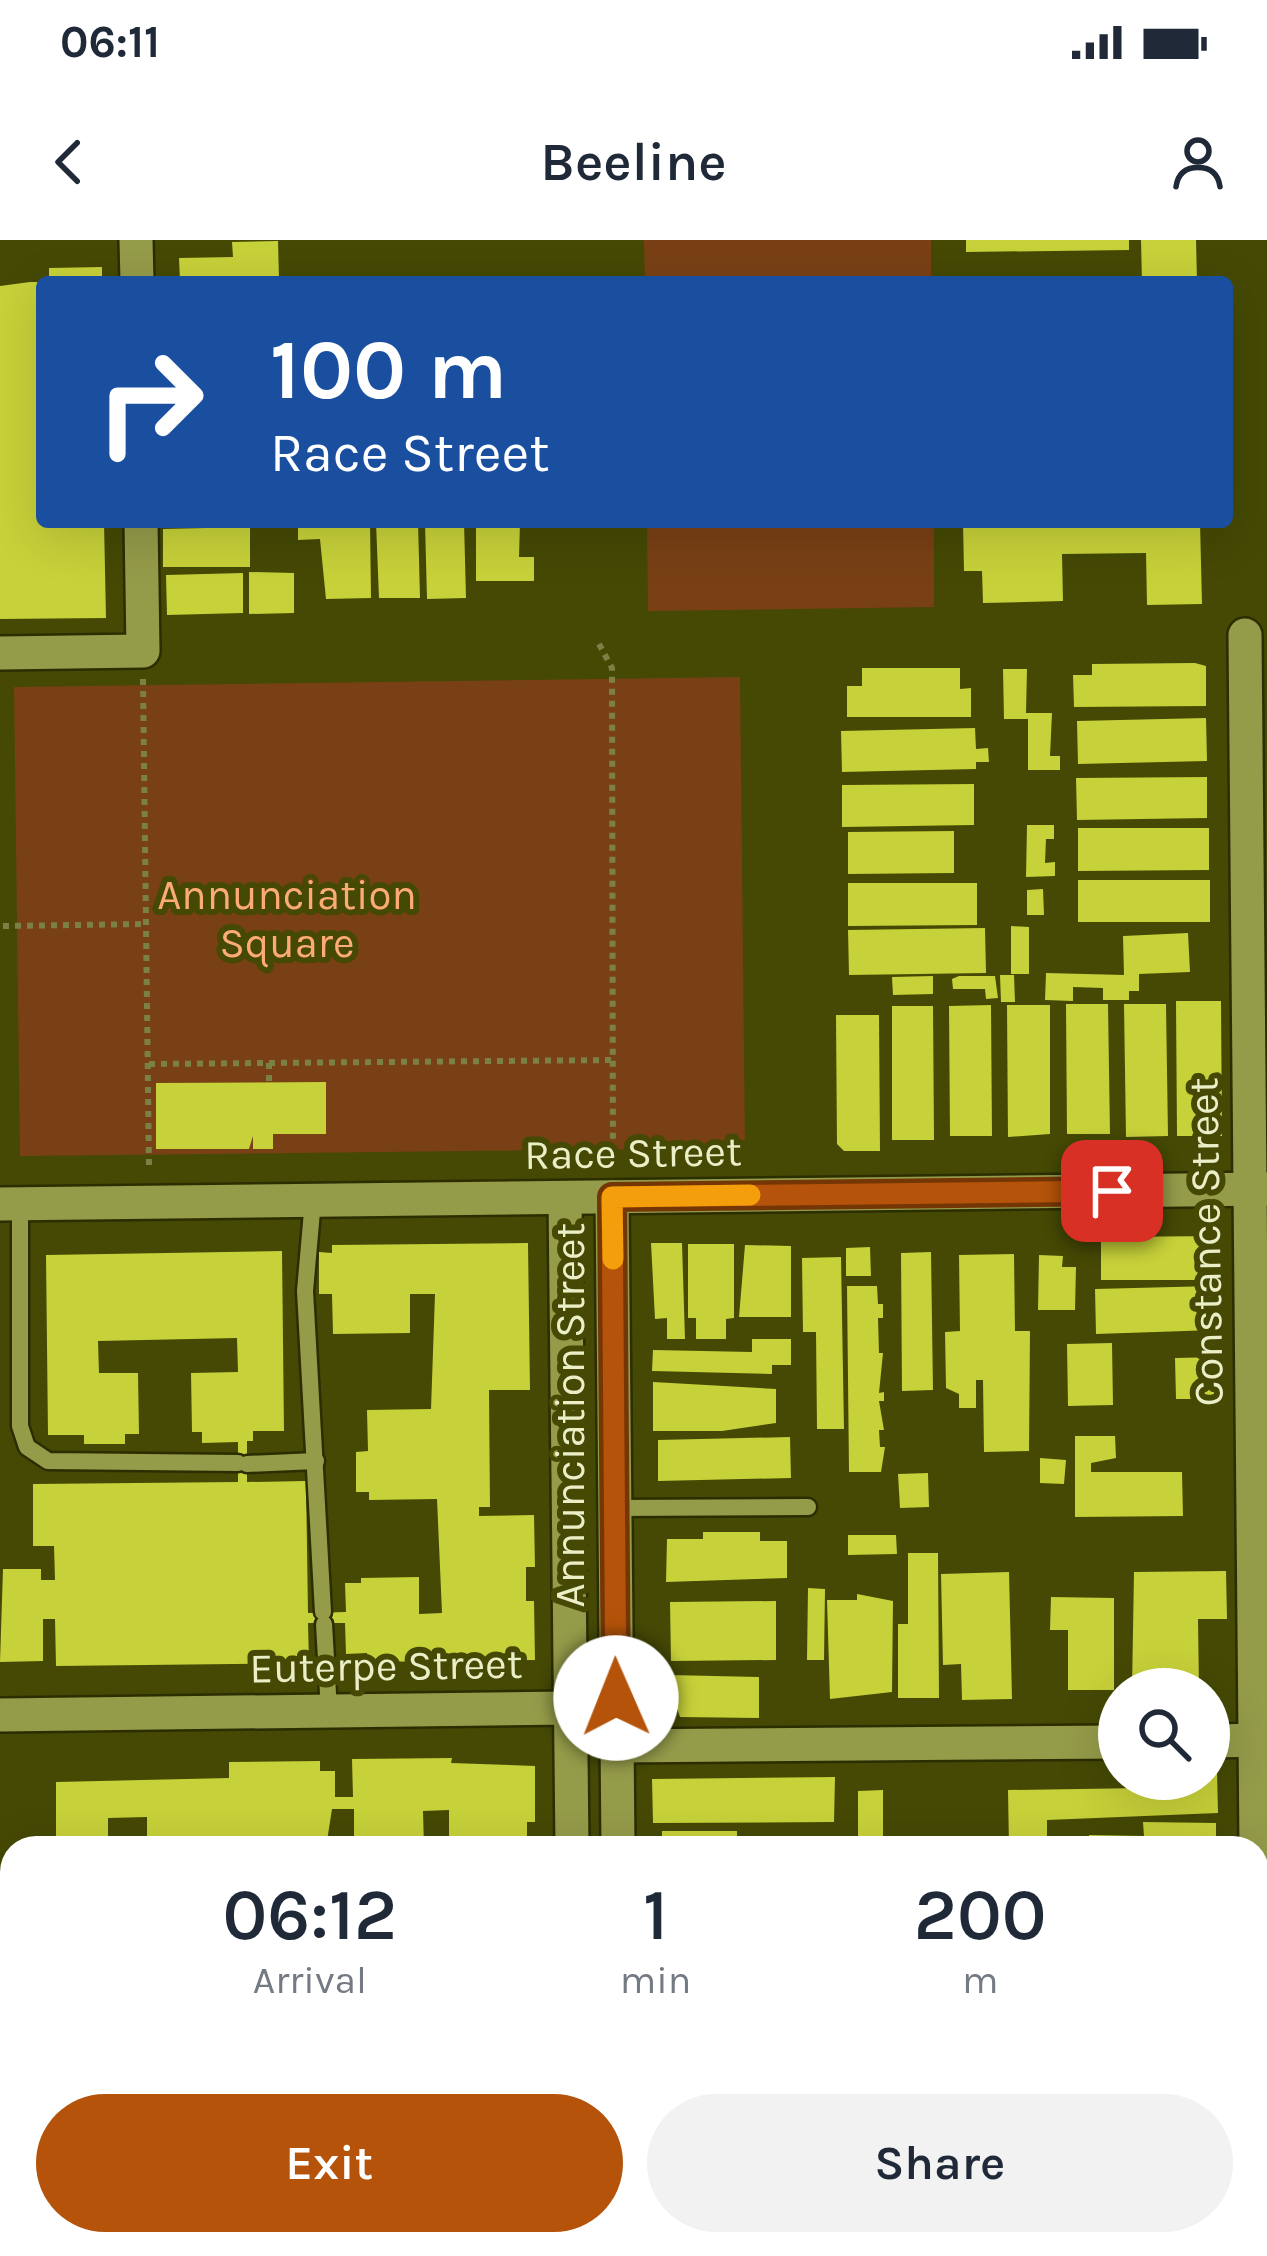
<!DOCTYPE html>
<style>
:root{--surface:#fff;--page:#f2f2f3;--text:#1f2937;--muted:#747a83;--accent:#b45309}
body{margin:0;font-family:Karla,sans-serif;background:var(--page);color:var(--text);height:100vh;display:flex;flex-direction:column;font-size:45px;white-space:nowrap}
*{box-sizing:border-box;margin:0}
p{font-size:39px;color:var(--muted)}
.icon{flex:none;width:66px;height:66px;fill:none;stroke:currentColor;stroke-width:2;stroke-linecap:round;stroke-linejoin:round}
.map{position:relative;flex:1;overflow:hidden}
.panel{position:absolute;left:0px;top:1596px;width:1269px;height:420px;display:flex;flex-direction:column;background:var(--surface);border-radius:36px 36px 0 0;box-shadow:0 12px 48px #0002}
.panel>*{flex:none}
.banner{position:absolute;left:36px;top:36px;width:1197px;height:252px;border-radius:12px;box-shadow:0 12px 48px #0002;background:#1a4fa0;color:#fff;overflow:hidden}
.controls{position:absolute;left:1098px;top:1428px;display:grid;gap:24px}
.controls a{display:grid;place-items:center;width:132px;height:132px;border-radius:50%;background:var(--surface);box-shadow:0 12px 48px #0002;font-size:60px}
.pin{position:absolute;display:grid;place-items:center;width:102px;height:102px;color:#fff;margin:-51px;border-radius:24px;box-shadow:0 6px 18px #0006}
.me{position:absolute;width:132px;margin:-66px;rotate:359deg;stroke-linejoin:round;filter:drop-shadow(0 0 9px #0008)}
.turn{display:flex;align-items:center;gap:42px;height:252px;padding:0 36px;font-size:54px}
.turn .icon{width:156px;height:156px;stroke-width:2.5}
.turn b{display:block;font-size:84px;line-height:102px}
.eta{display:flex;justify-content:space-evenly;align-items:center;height:204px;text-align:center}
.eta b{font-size:72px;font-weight:600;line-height:84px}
.action{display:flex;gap:24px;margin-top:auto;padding:24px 36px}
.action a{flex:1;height:138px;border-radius:72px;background:var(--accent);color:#fff;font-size:48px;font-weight:600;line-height:138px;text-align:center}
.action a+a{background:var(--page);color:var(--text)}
.status{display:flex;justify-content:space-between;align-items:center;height:84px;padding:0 60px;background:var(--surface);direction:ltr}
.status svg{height:33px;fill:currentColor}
header{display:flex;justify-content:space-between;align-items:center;height:156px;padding:0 36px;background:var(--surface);font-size:54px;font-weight:600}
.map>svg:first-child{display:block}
</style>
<div class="status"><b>06:11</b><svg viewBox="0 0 49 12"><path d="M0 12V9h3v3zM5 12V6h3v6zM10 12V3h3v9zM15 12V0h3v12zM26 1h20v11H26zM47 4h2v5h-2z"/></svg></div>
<header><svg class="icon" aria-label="back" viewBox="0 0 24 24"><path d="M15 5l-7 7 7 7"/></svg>Beeline<svg class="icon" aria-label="person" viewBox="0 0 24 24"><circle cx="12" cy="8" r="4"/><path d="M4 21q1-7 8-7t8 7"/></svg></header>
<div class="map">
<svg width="1267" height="2016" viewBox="0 0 1267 2016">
<rect width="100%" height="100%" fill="#454904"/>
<!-- green -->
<g fill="#794015">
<path d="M644,0H931V42H645Z"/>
<path d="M647,282H934V367L648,371Z"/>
<path d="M740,437L745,908L20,916L14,447Z"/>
</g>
<!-- building -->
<g fill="#c7d139">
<path d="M966,0H1129V10L966,12Z"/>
<path d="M1141,0H1196L1197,42H1142Z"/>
<path d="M278,1L279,39L180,42L179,18L233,17L232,2Z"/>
<path d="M102,27V42H49V28Z"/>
<path d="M30,42H42V282H104L106,378L0,379V46Z"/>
<path d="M298,282H370L371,358L326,359L320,299L298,300Z"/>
<path d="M376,282H418L420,358H379Z"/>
<path d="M425,282H464L466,358L427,359Z"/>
<path d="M476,282H520L519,317H534V341H476Z"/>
<path d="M963,282H1200L1202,364L1147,365L1146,313L1062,314L1063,361L983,363L982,331H964Z"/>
<path d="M250,287V327H163V289Z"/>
<path d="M249,332L294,333V373L249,374Z"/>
<path d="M243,333V373L167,375L166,335Z"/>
<path d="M1195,423L1206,426V466L1074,467L1073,435H1092V424Z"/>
<path d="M862,428H960V449L971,448V477H847V446H862Z"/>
<path d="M1003,429H1027L1026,473H1052L1050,516H1060V530H1028V479H1004Z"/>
<path d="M1206,478L1207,521L1078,524L1077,481Z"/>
<path d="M975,488L976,509L988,508L989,522H976V529L842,532L841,491Z"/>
<path d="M1207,537V578L1077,580L1076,538Z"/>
<path d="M974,544V585L842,587V545Z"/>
<path d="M1027,585H1054V599H1046L1045,623L1055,622V636L1026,637Z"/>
<path d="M1078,588H1209V630L1078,631Z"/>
<path d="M954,591V633L848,634V592Z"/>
<rect x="1078" y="640" width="132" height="42"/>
<path d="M848,643H977V685L848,686Z"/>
<path d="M1043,649L1044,675H1027V650Z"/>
<path d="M1011,686L1029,687V734H1011Z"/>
<path d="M985,688L986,733L849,735L848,690Z"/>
<path d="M1188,693L1190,732L1139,734V751H1129V760H1103V748L1073,747V761L1045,760L1046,733L1124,735L1123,696Z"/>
<path d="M1000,735H1014L1015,762H1001Z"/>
<path d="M933,736V754L893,755L892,737Z"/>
<path d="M959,736H995L998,758L986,759L985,749H953L952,739Z"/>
<path d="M1176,761H1221L1222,896H1177Z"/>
<path d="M1066,764H1108L1110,894H1067Z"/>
<path d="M1124,764H1166L1168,896L1126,897Z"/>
<path d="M991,765L992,896H950L949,766Z"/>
<path d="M1007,765H1050V894L1008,897Z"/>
<path d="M892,766H933L934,900H892Z"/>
<path d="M836,775H879L880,911H844L837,904Z"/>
<path d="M326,842V894H273V909H253V896L249,909H156V843Z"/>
<path d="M1222,996V1040H1101V997Z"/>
<path d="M528,1003L530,1150H489L490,1267H479V1276L534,1275L535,1327H526V1361H534L535,1420L367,1422V1413L346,1414L345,1383H308L309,1423L56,1426L55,1379H43V1421L0,1422L3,1329H41V1340H55L54,1306H33V1244L238,1242V1202L202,1203V1192H192L191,1133L238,1132L237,1098L98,1101L99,1133H138L139,1194H125V1204H84V1195H48L46,1015L282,1011L284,1191H253V1201H247V1242L306,1241L308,1373L346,1372L345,1343H361V1338L419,1337V1374L442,1373L437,1259L369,1260V1252H356V1212L368,1211L367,1170L431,1169L435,1054H410V1093L333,1094L332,1054H319V1012L332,1013V1005Z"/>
<path d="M651,1003H682L685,1099H667V1078L655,1079Z"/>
<path d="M688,1004H734V1078L726,1079V1099H696V1078H688Z"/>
<path d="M745,1005L791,1006V1077H739Z"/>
<path d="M870,1007L871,1036H846V1008Z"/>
<path d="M931,1012L933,1150L902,1151L901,1013Z"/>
<path d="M1014,1014L1015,1091H1030L1029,1211L984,1212L983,1140H976V1168H959V1154L946,1148L945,1092L960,1091L959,1015Z"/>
<path d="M1039,1015L1063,1016L1062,1027H1076L1075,1070H1038Z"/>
<path d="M841,1017L844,1189H817L816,1092H803L802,1018Z"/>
<path d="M847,1046H877L878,1064H883V1078H878L879,1113H883L879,1153L884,1152V1161H879L884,1190H879L880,1207H885L881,1232H849Z"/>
<path d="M1213,1046L1215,1090L1096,1094L1095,1049Z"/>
<path d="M752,1099H791V1125H772V1134L652,1131L653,1110L752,1112Z"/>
<path d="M1112,1103L1113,1165L1068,1166L1067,1104Z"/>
<path d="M1219,1117L1220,1159H1176L1175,1118Z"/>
<path d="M653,1142L776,1149V1183L722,1191H653Z"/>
<path d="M1075,1196H1115L1116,1218L1091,1223V1232H1182L1183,1276L1075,1277Z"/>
<path d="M790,1197L791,1238L658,1241V1200Z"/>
<path d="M1040,1218L1066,1220L1064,1244L1040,1243Z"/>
<path d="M928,1233L929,1267L900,1268L898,1234Z"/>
<path d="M703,1292H760V1301H787V1338L666,1342L667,1299H703Z"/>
<path d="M848,1295H896L897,1314L848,1315Z"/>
<path d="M908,1313H938L939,1458H898V1384H908Z"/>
<path d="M1226,1331L1227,1379H1198L1199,1449H1132L1134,1332Z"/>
<path d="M1009,1332L1012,1459L962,1460L961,1424L943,1425L941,1334Z"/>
<path d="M808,1348L825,1349L824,1420H807Z"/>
<path d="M857,1354L893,1361L892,1452L830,1459L827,1360H857Z"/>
<path d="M1051,1357L1114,1358V1450H1068V1390H1050Z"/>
<path d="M776,1361V1420L671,1421L670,1362Z"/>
<path d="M669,1435L759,1437V1478L680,1477L676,1465H669Z"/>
<path d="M452,1518L451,1523L535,1526V1582H527V1608H449V1570L423,1571L424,1608H354V1569H332L327,1601H315V1608H147V1577L108,1578V1608H56V1542L229,1538V1522L320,1521V1531H335V1557H353L352,1519Z"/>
<path d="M1209,1532H1217L1218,1573L1047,1580V1608H1009L1008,1550L1143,1548V1539H1209Z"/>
<path d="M835,1537L834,1582L653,1583L652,1539Z"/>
<path d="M883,1550V1608H858V1551Z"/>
<path d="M1143,1582L1216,1583V1608H1089V1595L1144,1596Z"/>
<path d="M662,1591H737V1600L792,1599L793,1608H662Z"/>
<path d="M12,1819V2004H138V2016H0V1820Z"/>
<rect x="155" y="2004" width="79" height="12"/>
<rect x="359" y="2004" width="73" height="12"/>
</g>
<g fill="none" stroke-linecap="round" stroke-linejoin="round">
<defs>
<g id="service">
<path d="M313,960L305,1051L323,1372"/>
<path d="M20,964V1186L27,1207L48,1221L238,1223"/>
<path d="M247,1224L316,1221"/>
<path d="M614,1268L808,1267"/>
<path d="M324,1384L329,1471"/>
<path d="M0,1765L12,1776"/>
<path d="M5,1819L12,1814"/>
<path d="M471,2004V2016"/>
</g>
<g id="minor">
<path d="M136,0L137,42"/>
<path d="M1245,395L1256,1608"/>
<path d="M0,413L143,411L141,282"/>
<path d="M612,957L618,1608"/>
<path d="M565,958L572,1608"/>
<path d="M0,964L1267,949"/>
<path d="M0,1475L570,1468L616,1506L1119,1502"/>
<path d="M1209,1501L1267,1500"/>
<path d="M1257,1702L1260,2016"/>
<path d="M579,2004V2016"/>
<path d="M625,2004V2016"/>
</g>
</defs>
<!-- service casing -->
<use href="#service" stroke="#2b2e01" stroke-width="21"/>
<!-- minor casing -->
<use href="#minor" stroke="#2b2e01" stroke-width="38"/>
<!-- path -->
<g stroke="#7b8044" stroke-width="6" stroke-dasharray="6 6" stroke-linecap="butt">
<path d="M599,404L612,428L613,929"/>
<path d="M143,439L149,929"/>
<path d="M3,686L146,684"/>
<path d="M269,823V842"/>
<path d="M149,824L614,820"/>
</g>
<!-- service -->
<use href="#service" stroke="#949b49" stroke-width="16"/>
<!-- minor -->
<use href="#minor" stroke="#949b49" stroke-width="33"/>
</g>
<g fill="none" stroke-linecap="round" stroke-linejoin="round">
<defs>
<path id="route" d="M616,1458L612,957L1112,951"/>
</defs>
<!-- route casing -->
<use href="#route" stroke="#753606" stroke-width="30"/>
<!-- route -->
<use href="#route" stroke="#b45309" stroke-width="21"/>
<!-- slow -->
<path stroke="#f59e0b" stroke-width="21" d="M613,1019L612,957L750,955"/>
</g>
<g text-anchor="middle" stroke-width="12" stroke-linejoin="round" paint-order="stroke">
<!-- park labels -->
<g font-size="42" fill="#fdab76" stroke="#454904">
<text x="287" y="669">Annunciation<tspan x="287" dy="48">Square</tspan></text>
</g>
<!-- street labels -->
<g font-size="42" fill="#eaefc7" stroke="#454904">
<text transform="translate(633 912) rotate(-1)" y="15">Race Street</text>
<text transform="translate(1205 1002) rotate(-91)" y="15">Constance Street</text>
<text transform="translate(569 1175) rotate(-90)" y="15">Annunciation Street</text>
<text transform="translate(386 1425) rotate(-1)" y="15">Euterpe Street</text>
</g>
</g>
</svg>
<div class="controls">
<a><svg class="icon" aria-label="search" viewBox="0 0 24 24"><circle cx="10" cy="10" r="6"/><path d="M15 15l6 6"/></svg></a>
</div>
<div class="pin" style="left:1112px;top:951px;background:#d93025"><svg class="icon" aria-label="arrive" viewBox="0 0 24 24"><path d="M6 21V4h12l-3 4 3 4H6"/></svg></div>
<svg class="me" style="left:616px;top:1458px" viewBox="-20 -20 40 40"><circle r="19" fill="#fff"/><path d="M0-13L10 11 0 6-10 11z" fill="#b45309"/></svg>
<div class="banner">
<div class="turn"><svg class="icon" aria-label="right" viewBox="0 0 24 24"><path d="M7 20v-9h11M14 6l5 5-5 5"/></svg><div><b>100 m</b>Race Street</div></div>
</div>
<section class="panel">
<div class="eta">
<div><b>06:12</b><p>Arrival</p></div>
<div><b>1</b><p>min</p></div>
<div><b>200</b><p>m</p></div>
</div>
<div class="action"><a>Exit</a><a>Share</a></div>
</section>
</div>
